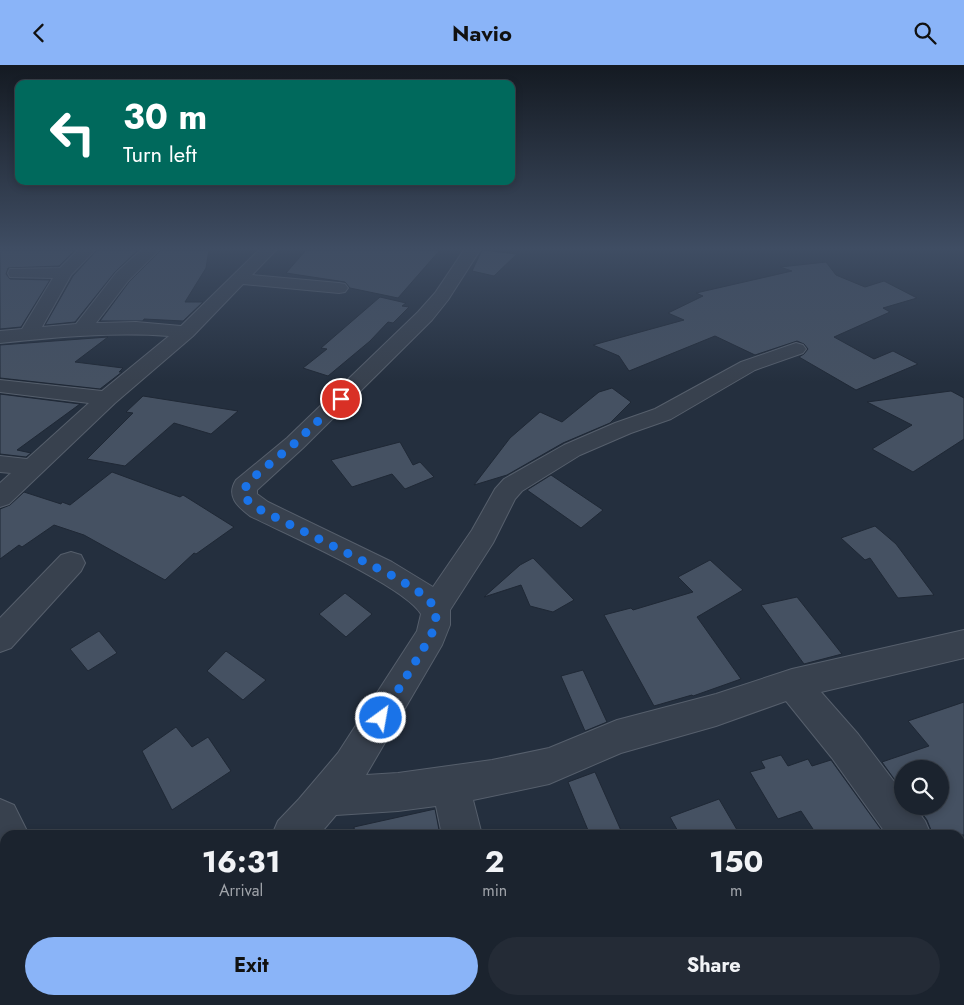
<!DOCTYPE html>
<style>
:root{--surface:#1b232e;--page:#242b36;--text:#f1f3f6;--muted:#a0a4aa;--line:#39404a;--accent:#8ab4f8}
body{margin:0;font-family:Jost,sans-serif;background:var(--page);color:var(--text);height:100vh;display:flex;flex-direction:column;font-size:19px;white-space:nowrap}
*{box-sizing:border-box;margin:0}
p{font-size:16px;color:var(--muted)}
.icon{flex:none;width:28px;height:28px;fill:none;stroke:currentColor;stroke-width:2;stroke-linecap:round;stroke-linejoin:round}
.map{position:relative;flex:1;overflow:hidden}
.side{position:absolute;left:0px;top:765px;width:965px;height:175px;display:flex;flex-direction:column;background:var(--surface);border-radius:15px 15px 0 0;box-shadow:0 2px 8px #0003,0 0 0 1px var(--line)}
.side>*{flex:none}
.banner{position:absolute;left:15px;top:15px;width:500px;height:105px;border-radius:10px;box-shadow:0 2px 8px #0003,0 0 0 1px var(--line);background:#00695c;color:#fff;overflow:hidden}
.controls{position:absolute;left:894px;top:695px;display:grid;gap:10px}
.controls a{display:grid;place-items:center;width:55px;height:55px;border-radius:50%;background:var(--surface);box-shadow:0 2px 8px #0003,0 0 0 1px var(--line);font-size:25px}
.pin{position:absolute;display:grid;place-items:center;width:42px;height:42px;color:#fff;margin:-21px;border:2px solid #fff;border-radius:50%;box-shadow:0 1px 5px #0007}
.me{position:absolute;width:55px;margin:-28px;rotate:32deg;stroke-linejoin:round;filter:drop-shadow(0 0 4px #0008)}
.turn{display:flex;align-items:center;gap:18px;height:105px;padding:0 25px;font-size:22px}
.turn .icon{width:65px;height:65px;stroke-width:2.5}
.turn b{display:block;font-size:35px;line-height:42px}
.eta{display:flex;justify-content:space-evenly;align-items:center;height:85px;text-align:center}
.eta b{font-size:30px;font-weight:700;line-height:35px}
.cta{display:flex;gap:10px;margin-top:auto;padding:10px 25px}
.cta a{flex:1;height:58px;border-radius:30px;background:var(--accent);color:#111;font-size:20px;font-weight:700;line-height:58px;text-align:center}
.cta a+a{background:var(--page);color:var(--text)}
header{display:flex;justify-content:space-between;align-items:center;height:65px;padding:0 25px;background:var(--accent);color:#111;font-size:22px;font-weight:700}
.map>svg:first-child{display:block}
</style>
<header><svg class="icon" aria-label="back" viewBox="0 0 24 24"><path d="M15 5l-7 7 7 7"/></svg>Navio<svg class="icon" aria-label="search" viewBox="0 0 24 24"><circle cx="10" cy="10" r="6"/><path d="M15 15l6 6"/></svg></header>
<div class="map">
<svg width="964" height="940" viewBox="0 0 964 940">
<rect width="100%" height="100%" fill="#242f3e"/>
<!-- building -->
<g fill="#455162" stroke="#1f2835">
<path d="M0,185H75L59,201L8,203L6,209L10,214L50,215L21,262L0,264Z"/>
<path d="M97,185H138L115,207L75,257L45,260L73,211Z"/>
<path d="M161,185H209L206,203L185,237H203L183,256L144,254L143,256H100L129,217Z"/>
<path d="M306,185H440L398,233L350,223L345,217L286,208Z"/>
<path d="M482,185L517,189L494,211L472,206Z"/>
<path d="M826,197L836,210L865,222L884,216L917,233L883,243L890,247L834,272L874,294L893,286L918,299L856,325L799,292L804,289L808,284L804,279L797,276L755,290L715,271L629,306L619,291L593,280L684,255L668,248L703,231L696,228L792,206L780,202Z"/>
<path d="M380,232L406,238L402,241L409,242L393,258L388,257L370,276L328,311L303,303L327,284L321,283Z"/>
<path d="M108,272L75,297L123,303L119,307H122L100,324L0,313V280Z"/>
<path d="M612,323L631,337L610,358L563,378L507,410L474,420L510,373L540,347L562,357L599,327Z"/>
<path d="M951,326L964,333V374L913,407L872,384L912,360L867,337Z"/>
<path d="M0,329L80,339L17,385L31,388L26,392L0,389Z"/>
<path d="M143,331L238,346L211,369L174,358L125,401L87,394L133,348L126,347Z"/>
<path d="M400,377L413,400L420,397L434,412L405,424L392,409L352,422L331,395Z"/>
<path d="M112,407L180,432L183,430L234,462L196,489L194,488L165,515L84,470L54,460L22,482L19,480L0,494V444L10,440L24,427L61,439L62,437L70,440Z"/>
<path d="M551,410L603,445L581,463L527,425Z"/>
<path d="M875,461L896,479L934,530L898,533L870,493L865,495L841,473Z"/>
<path d="M533,493L574,535L553,547L530,541L521,520L484,532L520,500Z"/>
<path d="M710,495L743,525L697,552L741,614L693,631L692,630L654,641L604,550L631,543L633,545L693,527L678,512Z"/>
<path d="M345,528L372,549L346,572L319,549Z"/>
<path d="M797,532L842,589L804,599L761,540Z"/>
<path d="M99,566L117,588L88,606L70,584Z"/>
<path d="M226,586L266,615L243,635L207,606Z"/>
<path d="M583,605L607,657L585,666L561,611Z"/>
<path d="M964,637V770H933L927,755L917,741H940V704H902V725L882,697L929,681L908,656Z"/>
<path d="M176,662L192,682L208,672L231,706L172,745L142,686Z"/>
<path d="M781,690L788,701L808,694L812,701L831,695L885,770H817L801,746L778,754L750,707L765,703L761,696Z"/>
<path d="M595,707L623,770H590L568,717Z"/>
<path d="M719,734L740,770H680L670,752Z"/>
<path d="M435,744L440,770H355L354,762Z"/>
</g>
<g fill="none" stroke-linecap="round" stroke-linejoin="round">
<defs>
<g id="minor">
<path d="M78,185H95L71,210L42,262L76,259L116,208L141,185H159L128,216L96,258L136,257L181,261L259,185H276L252,210L339,218L345,219L348,223L345,227L339,228L243,219L193,271L115,338L9,439L0,442V418L11,408L0,407V391L27,394L89,338L0,327V315L102,326L169,271C112,267 57,272 0,278V266L22,264L53,213L10,212L8,208L10,204L60,203Z"/>
<path d="M464,185H480L448,235L432,255L303,383L257,425V429L268,437L392,497L433,522L472,465L495,424L504,414L564,380L615,358L655,344L741,297L796,278L803,280L806,284L803,288L755,305L671,354L631,368L580,390L522,426L515,434L493,478L450,545V560L442,580L366,710L398,708L492,695L549,683L617,655L716,629L792,604L964,565V593L821,627L858,669L902,727V741H914L925,756L931,770H887L832,693L786,636L716,661L621,688L549,719L473,735L482,770H442L436,741L398,746L336,750L319,770H272L278,756L299,734L338,688L417,566L421,549C405,521 284,468 250,451C237,441 226,431 236,415L287,373L418,247L435,228Z"/>
<path d="M71,487L81,490L85,498L81,506L11,583L0,587V553L61,490Z"/>
<path d="M0,734L14,740L29,770H5V788L0,786Z"/>
<path d="M960,813L964,815V860L960,859Z"/>
<path d="M41,935H87L88,940H42Z"/>
<path d="M93,935H142L140,940H91Z"/>
<path d="M479,935H525L526,940H480Z"/>
</g>
</defs>
<!-- minor casing -->
<use href="#minor" stroke="#565f6c" stroke-width="2"/>
<!-- minor -->
<use href="#minor" fill="#38414e" fill-rule="evenodd"/>
</g>
<!-- sky -->
<linearGradient id="sky" x2="0" y2="1"><stop stop-color="#141a22"/><stop offset="0.58" stop-color="#3f4d63"/><stop offset="1" stop-color="#3f4d63" stop-opacity="0"/></linearGradient>
<rect width="964" height="317" fill="url(#sky)"/>
<g fill="none" stroke-linecap="round" stroke-linejoin="round">
<!-- route -->
<path stroke="#1a73e8" stroke-width="9" stroke-dasharray="0 16.2" d="M341,334L295,378L249,416L243,427L246,434L259,444L391,510L415,524L428,534L435,543L436,555L431,571L381,653"/>
</g>
</svg>
<div class="controls">
<a><svg class="icon" aria-label="search" viewBox="0 0 24 24"><circle cx="10" cy="10" r="6"/><path d="M15 15l6 6"/></svg></a>
</div>
<div class="pin" style="left:341px;top:334px;background:#d93025"><svg class="icon" aria-label="arrive" viewBox="0 0 24 24"><path d="M6 21V4h12l-3 4 3 4H6"/></svg></div>
<svg class="me" style="left:381px;top:653px" viewBox="-20 -20 40 40"><circle r="17" fill="#1a73e8" stroke="#fff" stroke-width="3"/><path d="M0-11L8 9 0 5-8 9z" fill="#fff"/></svg>
<div class="banner">
<div class="turn"><svg class="icon" aria-label="left" viewBox="0 0 24 24"><path d="M17 20v-9H6M10 6l-5 5 5 5"/></svg><div><b>30 m</b>Turn left</div></div>
</div>
<section class="side">
<div class="eta">
<div><b>16:31</b><p>Arrival</p></div>
<div><b>2</b><p>min</p></div>
<div><b>150</b><p>m</p></div>
</div>
<div class="cta"><a>Exit</a><a>Share</a></div>
</section>
</div>
